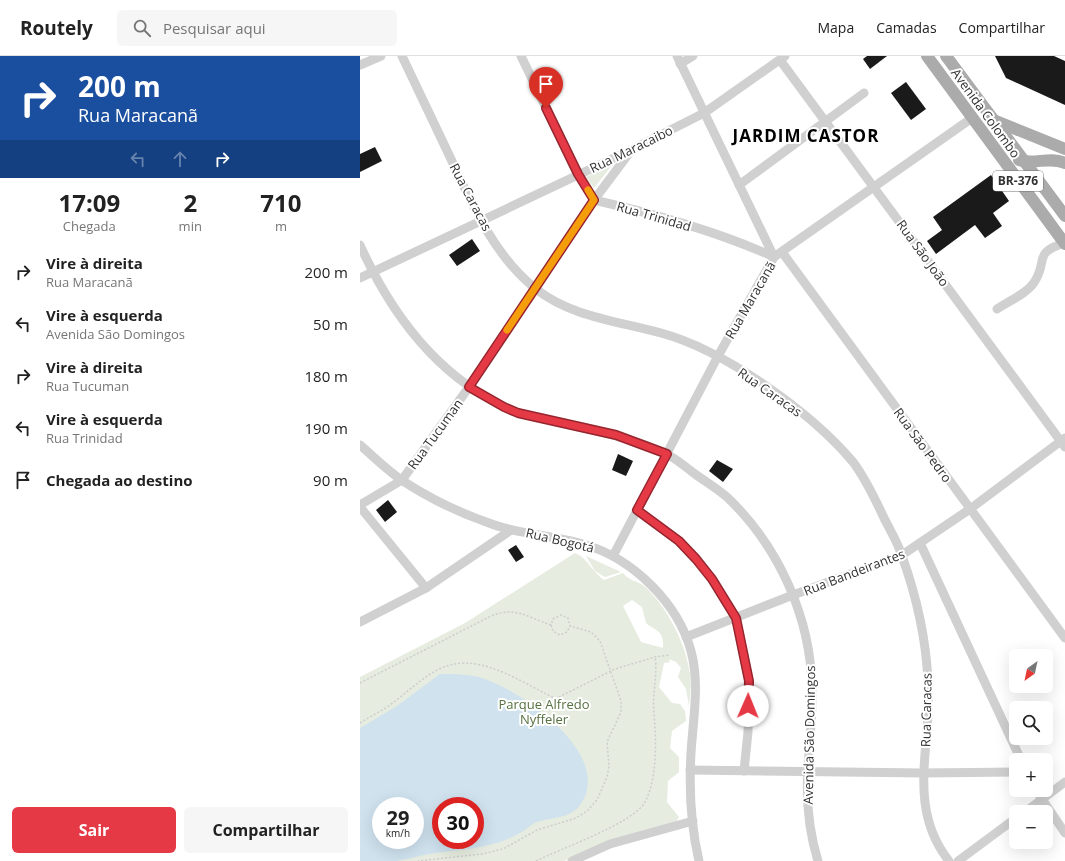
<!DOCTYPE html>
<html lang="pt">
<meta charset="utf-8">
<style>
:root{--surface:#fff;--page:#f6f6f6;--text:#222;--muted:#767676;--line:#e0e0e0;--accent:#e63946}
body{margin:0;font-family:"Open Sans",sans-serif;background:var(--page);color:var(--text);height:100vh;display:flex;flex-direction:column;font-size:15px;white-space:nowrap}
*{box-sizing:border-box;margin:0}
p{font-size:13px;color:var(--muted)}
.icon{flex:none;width:22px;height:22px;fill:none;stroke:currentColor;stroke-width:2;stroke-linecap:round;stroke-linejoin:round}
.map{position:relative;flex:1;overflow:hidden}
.sheet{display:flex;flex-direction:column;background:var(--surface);width:360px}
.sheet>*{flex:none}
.banner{background:#1a4fa0;color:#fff;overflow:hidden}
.needle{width:26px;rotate:213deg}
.controls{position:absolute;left:649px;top:593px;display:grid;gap:8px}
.controls a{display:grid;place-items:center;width:44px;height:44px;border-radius:6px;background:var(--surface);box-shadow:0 4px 16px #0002;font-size:20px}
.speed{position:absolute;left:12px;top:741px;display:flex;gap:8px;font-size:20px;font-weight:700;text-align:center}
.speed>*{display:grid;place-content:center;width:52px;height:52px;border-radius:50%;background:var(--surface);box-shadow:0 4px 16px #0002;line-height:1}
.speed small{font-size:10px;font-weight:400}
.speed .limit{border:6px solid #d22;background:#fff;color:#111}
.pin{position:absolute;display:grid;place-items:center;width:34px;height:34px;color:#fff;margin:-41px -17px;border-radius:50% 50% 50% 0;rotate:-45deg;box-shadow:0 0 4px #0007}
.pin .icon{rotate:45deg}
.me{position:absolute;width:44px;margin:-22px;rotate:1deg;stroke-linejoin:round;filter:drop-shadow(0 0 3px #0008)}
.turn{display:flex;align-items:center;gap:14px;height:84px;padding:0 12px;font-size:18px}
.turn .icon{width:52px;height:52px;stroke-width:2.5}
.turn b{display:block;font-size:28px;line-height:34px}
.lanes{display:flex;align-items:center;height:38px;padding:0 12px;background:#0003;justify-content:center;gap:20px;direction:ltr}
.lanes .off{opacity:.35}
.eta{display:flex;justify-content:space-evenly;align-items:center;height:68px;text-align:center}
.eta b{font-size:24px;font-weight:700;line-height:28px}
.primary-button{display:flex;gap:8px;margin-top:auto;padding:8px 12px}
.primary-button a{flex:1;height:46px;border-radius:6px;background:var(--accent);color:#fff;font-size:16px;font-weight:700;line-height:46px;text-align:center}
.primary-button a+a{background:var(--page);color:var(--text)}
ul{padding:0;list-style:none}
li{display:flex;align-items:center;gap:12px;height:52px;padding:0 12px}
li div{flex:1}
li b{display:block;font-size:15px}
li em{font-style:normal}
header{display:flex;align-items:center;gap:24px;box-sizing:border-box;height:56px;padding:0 20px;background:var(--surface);border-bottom:1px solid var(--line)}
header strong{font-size:19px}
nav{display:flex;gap:22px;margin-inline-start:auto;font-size:14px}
.search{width:280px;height:36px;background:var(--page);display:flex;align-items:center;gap:10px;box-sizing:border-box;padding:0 14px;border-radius:6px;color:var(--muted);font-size:15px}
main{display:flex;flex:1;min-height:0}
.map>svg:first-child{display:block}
</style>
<header>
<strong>Routely</strong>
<div class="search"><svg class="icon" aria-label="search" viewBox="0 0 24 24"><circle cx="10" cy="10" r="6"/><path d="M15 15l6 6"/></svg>Pesquisar aqui</div>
<nav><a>Mapa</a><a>Camadas</a><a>Compartilhar</a></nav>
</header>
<main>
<section class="sheet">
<div class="banner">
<div class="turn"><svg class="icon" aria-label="right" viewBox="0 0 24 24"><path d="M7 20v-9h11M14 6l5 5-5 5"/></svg><div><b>200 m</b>Rua Maracanã</div></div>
<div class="lanes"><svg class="icon off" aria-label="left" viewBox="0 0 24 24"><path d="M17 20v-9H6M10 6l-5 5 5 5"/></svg><svg class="icon off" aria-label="ahead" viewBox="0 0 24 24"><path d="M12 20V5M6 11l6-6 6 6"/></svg><svg class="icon" aria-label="right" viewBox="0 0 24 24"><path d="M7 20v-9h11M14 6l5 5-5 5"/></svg></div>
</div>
<div class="eta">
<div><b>17:09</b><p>Chegada</p></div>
<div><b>2</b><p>min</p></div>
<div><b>710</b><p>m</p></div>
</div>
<ul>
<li><svg class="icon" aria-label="right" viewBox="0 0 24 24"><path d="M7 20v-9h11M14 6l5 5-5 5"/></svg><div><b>Vire à direita</b><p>Rua Maracanã</p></div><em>200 m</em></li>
<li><svg class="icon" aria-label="left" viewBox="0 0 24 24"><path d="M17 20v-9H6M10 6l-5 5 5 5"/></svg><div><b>Vire à esquerda</b><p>Avenida São Domingos</p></div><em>50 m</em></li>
<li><svg class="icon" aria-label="right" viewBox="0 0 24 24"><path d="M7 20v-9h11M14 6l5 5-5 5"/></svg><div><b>Vire à direita</b><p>Rua Tucuman</p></div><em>180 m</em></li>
<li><svg class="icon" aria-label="left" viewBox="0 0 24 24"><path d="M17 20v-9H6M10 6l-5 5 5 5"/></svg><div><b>Vire à esquerda</b><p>Rua Trinidad</p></div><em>190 m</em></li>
<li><svg class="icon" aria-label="arrive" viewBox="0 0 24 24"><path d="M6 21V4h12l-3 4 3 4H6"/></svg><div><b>Chegada ao destino</b></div><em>90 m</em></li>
</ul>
<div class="primary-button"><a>Sair</a><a>Compartilhar</a></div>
</section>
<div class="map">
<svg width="705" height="805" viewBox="0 0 705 805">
<rect width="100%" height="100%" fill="#fff"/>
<!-- green -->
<g fill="#e6ecdf" fill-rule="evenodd">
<path d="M254,107L234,132L226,121Z"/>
<path d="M215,497C228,502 232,516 244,524L263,517C271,526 276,524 284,530C305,548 325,586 329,613C332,625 330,638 329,650L326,633L318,621L321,612L316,606L309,603L310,606L304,607L299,631L312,647L320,648L325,655L326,665L312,675L310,692L319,701V716L308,725L307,746L319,761L316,766L250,784L204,805H0V621L105,567ZM272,544L282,551L286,567C297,576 304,574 303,592L281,586L263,550ZM21,750H55V784H21ZM81,750H115V784H81Z"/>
<path d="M226,500L261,516L245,521L235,515Z"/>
</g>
<!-- water -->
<path fill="#cfe2ee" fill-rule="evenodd" d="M80,618C96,618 110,618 125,623C164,637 253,698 221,748C211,763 192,761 177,766C172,767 169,772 165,774C157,779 149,783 140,786C119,793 97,794 75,797C62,799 49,803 36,805C25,805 12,805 0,805V672L37,650ZM21,750H55V784H21ZM81,750H115V784H81Z"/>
<!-- building -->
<g fill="#1a1a1a">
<path d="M507,0H527L510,13L503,3Z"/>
<path d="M635,0H694L705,5V49L646,22Z"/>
<path d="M546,26L566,53L551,64L531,37Z"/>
<path d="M15,91L22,105L0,116V98Z"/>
<path d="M631,119L649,145L633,157L642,170L625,182L615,169L576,198L567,185L582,174L573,161Z"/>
<path d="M112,183L120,195L97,210L89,199Z"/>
<path d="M258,398L273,405L266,420L252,414Z"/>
<path d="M357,404L373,413L363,426L349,415Z"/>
<path d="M28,444L37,456L25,466L16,454Z"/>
<path d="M156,489L164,501L156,506L148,494Z"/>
</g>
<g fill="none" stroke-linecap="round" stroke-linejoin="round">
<!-- path -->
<g stroke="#cdcdcd" stroke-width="1.5" stroke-dasharray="2 2" stroke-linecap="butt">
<path d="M191,569L193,575L200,579L207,576L210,570"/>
<path d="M0,627L131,560C157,550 166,561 191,569L193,563L201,559L208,562L210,570L231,576L240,585L261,645V656L247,686L249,710L247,721L237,744L227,755L216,762L177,774L143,793L122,798L58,805"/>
<path d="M0,667C11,660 24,654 34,646C70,618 88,595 137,614C156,621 174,632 192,641L197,642L255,613L295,601L309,599"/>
<path d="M176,805C200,793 274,767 285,746C298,721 296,683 294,656C292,637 298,619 295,601"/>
</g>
<!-- minor -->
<g stroke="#d0d0d0" stroke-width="9">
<path d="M42,0C58,34 74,67 90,101C112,148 134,200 176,233C211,261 259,265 301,277C364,294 451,356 493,406C506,423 515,443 524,462C530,474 538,487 542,500C556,539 566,583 568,625C573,688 545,749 589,805"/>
<path d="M161,0L218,118L234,144C295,158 357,175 414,201"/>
<path d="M317,0L414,201"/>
<path d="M420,4L705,391"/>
<path d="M320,8L333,0"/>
<path d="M0,9L21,0"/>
<path d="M379,129L504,37"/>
<path d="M0,189C33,262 82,327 159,357C208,370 258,376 305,397C315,402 326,411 335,418C346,426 358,433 368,442C419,491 451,562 452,633C453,660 449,686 448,713C446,744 449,776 458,805"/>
<path d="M422,196L705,582"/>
<path d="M0,222L271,94L344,57L425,0"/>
<path d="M637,253C649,245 668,237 675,225C688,204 673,197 704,187"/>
<path d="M0,389C14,401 28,415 43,425C69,442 100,457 129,467C160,479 194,479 226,489C273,503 318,547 331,595C340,628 333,663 331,697C329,732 331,771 339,805"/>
<path d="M0,449L42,424L109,331L234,144L270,96"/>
<path d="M0,451L66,532"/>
<path d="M277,454L319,485L337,503L352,523L376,562L389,625L388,676L384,715"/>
<path d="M560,487L661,704"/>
<path d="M253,500L358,300L414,201L612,62"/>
<path d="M0,566L66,532L151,474"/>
<path d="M326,581L433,539L542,499L610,453L705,382"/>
<path d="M330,714L563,717L656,716"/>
<path d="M676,734L705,777"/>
<path d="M665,756L705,726"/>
<path d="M212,805L250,788L333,765"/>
<path d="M598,805L656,762"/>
</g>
<!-- major -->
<g stroke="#ababab" stroke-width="12">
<path d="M567,0L705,188"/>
<path d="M586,0L705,160"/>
<path d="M631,63L705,93"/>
<path d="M659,104C674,109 690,100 705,107"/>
</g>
</g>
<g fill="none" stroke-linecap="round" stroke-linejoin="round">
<defs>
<path id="route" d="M186,52L218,118L234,144L109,331L144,351L158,357L256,379L307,398L277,454L319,485L336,503L352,523L376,562L389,625L388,650"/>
</defs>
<!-- route casing -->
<use href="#route" stroke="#96252e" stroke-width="10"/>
<!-- route -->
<use href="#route" stroke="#e63946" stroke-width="7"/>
<!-- slow -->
<path stroke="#f59e0b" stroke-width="7" d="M147,274L234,144L228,134"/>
</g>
<g text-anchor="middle" stroke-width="4" stroke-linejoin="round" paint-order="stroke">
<!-- shield labels -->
<rect fill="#fff" stroke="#707070" stroke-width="1" x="633" y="115" width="50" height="20" rx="3"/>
<g font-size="12" font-weight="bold" fill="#333">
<text x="658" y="129">BR-376</text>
</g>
<!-- street labels -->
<g font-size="13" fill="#333" stroke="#fff">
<text transform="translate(626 57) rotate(54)" y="5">Avenida Colombo</text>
<text transform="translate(271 93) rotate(-26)" y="5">Rua Maracaibo</text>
<text transform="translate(111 141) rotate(62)" y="5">Rua Caracas</text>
<text transform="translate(294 160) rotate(16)" y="5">Rua Trinidad</text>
<text transform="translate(563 197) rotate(54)" y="5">Rua São João</text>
<text transform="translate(390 244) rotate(-60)" y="5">Rua Maracanã</text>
<text transform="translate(410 336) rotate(35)" y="5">Rua Caracas</text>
<text transform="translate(75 378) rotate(-54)" y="5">Rua Tucuman</text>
<text transform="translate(563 389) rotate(54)" y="5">Rua São Pedro</text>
<text transform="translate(200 484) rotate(13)" y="5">Rua Bogotá</text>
<text transform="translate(494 516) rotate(-21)" y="5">Rua Bandeirantes</text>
<text transform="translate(566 654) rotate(-89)" y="5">Rua Caracas</text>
<text transform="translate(449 679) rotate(-89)" y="5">Avenida São Domingos</text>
</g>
<!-- park labels -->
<g font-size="13" fill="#56703f" stroke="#fff">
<text x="184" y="653">Parque Alfredo<tspan x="184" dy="15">Nyffeler</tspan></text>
</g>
<!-- district labels -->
<g font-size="17" font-weight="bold" letter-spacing="1" fill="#000" stroke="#fff">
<text x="446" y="86">JARDIM CASTOR</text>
</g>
</g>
</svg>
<div class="controls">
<a><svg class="needle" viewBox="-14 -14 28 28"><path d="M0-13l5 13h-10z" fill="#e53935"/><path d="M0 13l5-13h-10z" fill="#767676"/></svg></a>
<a><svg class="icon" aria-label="search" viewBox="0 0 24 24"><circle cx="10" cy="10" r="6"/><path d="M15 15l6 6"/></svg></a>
<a>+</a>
<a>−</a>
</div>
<div class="speed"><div>29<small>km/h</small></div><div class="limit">30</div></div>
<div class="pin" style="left:186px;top:52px;background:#d93025"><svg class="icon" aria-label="arrive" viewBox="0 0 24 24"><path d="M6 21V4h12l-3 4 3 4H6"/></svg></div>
<svg class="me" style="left:388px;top:650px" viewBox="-20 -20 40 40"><circle r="19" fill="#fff"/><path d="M0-13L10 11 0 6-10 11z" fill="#e63946"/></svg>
</div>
</main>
